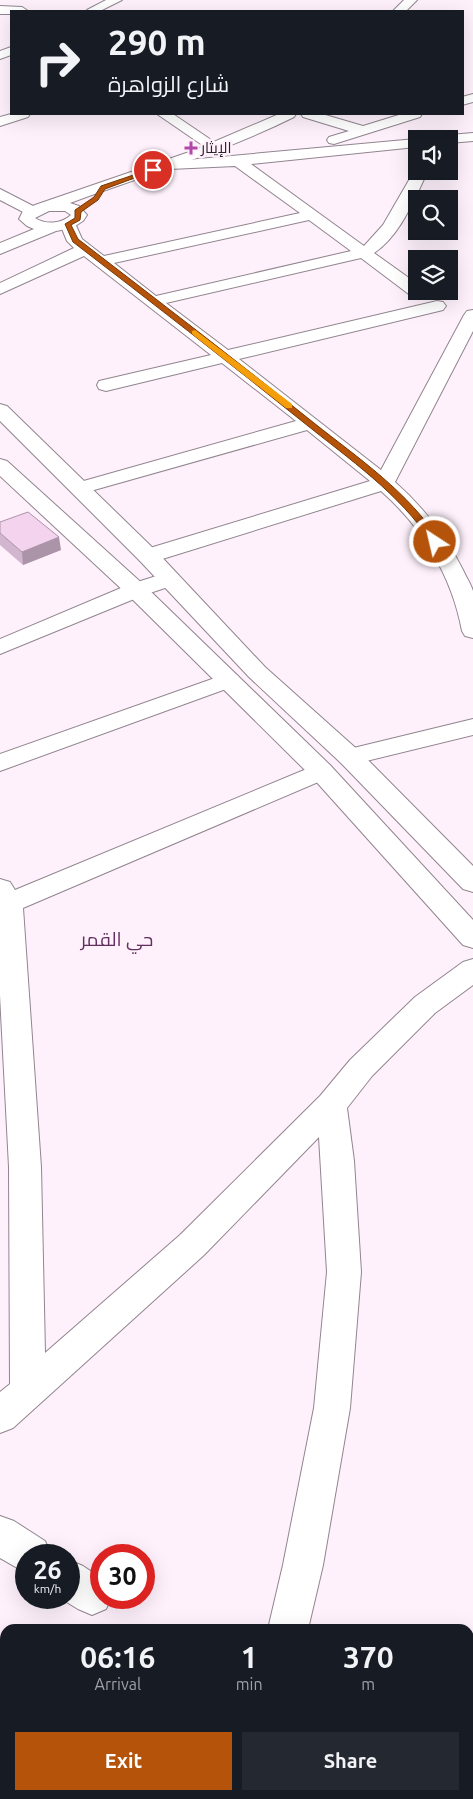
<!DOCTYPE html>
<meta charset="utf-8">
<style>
:root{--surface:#171b24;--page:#242831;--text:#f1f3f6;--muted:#9ea1a6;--accent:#b45309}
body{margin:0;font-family:Ubuntu,Cairo,sans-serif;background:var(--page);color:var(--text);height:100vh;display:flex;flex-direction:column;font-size:19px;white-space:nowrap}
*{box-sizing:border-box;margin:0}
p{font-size:16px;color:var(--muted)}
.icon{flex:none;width:28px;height:28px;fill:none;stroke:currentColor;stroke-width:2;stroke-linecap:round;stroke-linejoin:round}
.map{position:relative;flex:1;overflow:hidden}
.sheet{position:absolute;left:0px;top:1624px;width:474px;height:176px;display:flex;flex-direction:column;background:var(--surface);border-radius:15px 15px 0 0;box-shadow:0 5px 20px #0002}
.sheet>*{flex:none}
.guide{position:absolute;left:10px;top:10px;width:454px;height:105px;border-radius:0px;box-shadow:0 5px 20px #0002;background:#171b24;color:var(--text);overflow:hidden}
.controls{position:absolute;left:408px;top:130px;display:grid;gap:10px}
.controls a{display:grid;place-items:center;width:50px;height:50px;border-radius:0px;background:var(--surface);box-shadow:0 5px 20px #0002;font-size:25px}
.speed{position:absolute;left:15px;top:1544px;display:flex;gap:10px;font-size:25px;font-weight:700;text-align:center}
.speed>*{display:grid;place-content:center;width:65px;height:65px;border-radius:50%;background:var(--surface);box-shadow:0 5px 20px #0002;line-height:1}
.speed small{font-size:12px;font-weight:400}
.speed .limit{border:8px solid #d22;background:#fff;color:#111}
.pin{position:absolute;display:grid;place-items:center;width:42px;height:42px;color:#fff;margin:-21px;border:2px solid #fff;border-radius:50%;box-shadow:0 1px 5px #0007}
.me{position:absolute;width:55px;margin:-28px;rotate:325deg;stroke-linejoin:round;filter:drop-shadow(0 0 4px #0008)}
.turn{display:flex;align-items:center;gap:18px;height:105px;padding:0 15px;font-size:22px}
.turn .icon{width:65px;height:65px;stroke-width:2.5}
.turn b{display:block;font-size:35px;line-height:42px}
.eta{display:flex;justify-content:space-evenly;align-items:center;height:85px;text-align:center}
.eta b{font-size:30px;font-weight:700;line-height:35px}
.primary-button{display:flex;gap:10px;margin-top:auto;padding:10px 15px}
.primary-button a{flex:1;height:58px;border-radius:0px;background:var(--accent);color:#fff;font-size:20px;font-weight:700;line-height:58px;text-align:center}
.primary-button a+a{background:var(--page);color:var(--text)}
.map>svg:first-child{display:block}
</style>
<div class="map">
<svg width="473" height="1799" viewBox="0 0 473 1799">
<rect width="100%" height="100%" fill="#fef1fc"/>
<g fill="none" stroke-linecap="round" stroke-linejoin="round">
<defs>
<g id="street">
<path d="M106,0H122L100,11L87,10Z"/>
<path d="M0,6L22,7L28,11H11V14H0Z"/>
<path d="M11,47V55L0,59V51Z"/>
<path d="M473,94V102L462,105V97Z"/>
<path d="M11,114H30L28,117L0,126V117Z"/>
<path d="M157,114H173L223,148L221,151H211Z"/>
<path d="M301,114H322L363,126L402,114H422L420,117L334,144L329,143L327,140L329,137L349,131L303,117Z"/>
<path d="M473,133V141L449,143V139H442L449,135Z"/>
<path d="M416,139V147L251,164L364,246L383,225L416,168V171H428C414,199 401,235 374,253L416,283V291H424L422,295H410L361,258L166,303L228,350L437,301L443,302L446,306L443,310L239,359L381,470L464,315L467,311L473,310V331L395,482C423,507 446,536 463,570C466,577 471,584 473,591C473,605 473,624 473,638L465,636L462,631C452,576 422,527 381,491L156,561L148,562L140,561L137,556L140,551L370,481L307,430L87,492L80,494L73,492L70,488L73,484L296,421L222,363L106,391L99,389L97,385L99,381L211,355L84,256L0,294V283L74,248L67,241L60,224L62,221H74L82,239L104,256L300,213L235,166L170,169L165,168L163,165L165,162ZM309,220L351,251L156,296L114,263Z"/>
<path d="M0,189L37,208L40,211L37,214H27L0,200Z"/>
<path d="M169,572L177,574L180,579L177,584L144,595L0,654V639L128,585Z"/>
<path d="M229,673L237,675L241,680L237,685L0,771V754Z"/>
<path d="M473,719V735L350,765L341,763L338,757L341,751Z"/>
<path d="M321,763L330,765L334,771L330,777L23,908L41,1167L45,1353L180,1235L320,1096L350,1060L415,997L463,962L473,959V985L435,1013L372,1076L347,1108L354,1161L361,1272L350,1408L323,1565L308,1629H268L283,1565L314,1408L327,1272L319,1137L204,1255L13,1428L0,1433V1392L10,1384L9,1167L0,995V879L10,882L15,890Z"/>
<path d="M0,1516L14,1521L45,1541L51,1555H26V1573L0,1558Z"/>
<path d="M69,1560L83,1566L101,1578V1598H111L106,1609L92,1615L78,1609L60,1598H69Z"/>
<path d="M28,1795H73L71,1799H26Z"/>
<path d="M217,1795H261L260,1799H216Z"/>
</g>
<g id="secondary">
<path d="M0,404L7,406L156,551L265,667L359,751L473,866V892L463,889L341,763L249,677L140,561L0,421Z"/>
<path d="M0,459L7,461L144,585L330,765L473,920V948L463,945L312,777L128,595L0,476Z"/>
</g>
<g id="primary">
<path d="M404,0H417L406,11H393Z"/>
<path d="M279,114H296L294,117C222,153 145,175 70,203L79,206L87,215L83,221L72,228L56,231L0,254V243L34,229L27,226L19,219L23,211L35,205L195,150ZM49,211H65L71,215C61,224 46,225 35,218Z"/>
</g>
</defs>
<!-- street casing -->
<use href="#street" stroke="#91858f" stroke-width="2"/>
<!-- secondary casing -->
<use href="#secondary" stroke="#91858f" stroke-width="2"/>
<!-- primary casing -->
<use href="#primary" stroke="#91858f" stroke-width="2"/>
<!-- street -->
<use href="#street" fill="#fff" fill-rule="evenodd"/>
<!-- secondary -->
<use href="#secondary" fill="#fff" fill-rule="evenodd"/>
<!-- primary -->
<use href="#primary" fill="#fff" fill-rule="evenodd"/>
</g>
<!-- wall -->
<path fill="#d2b5ce" d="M0,522L61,550L23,565L0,545Z"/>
<!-- shaded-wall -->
<path fill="#ab94a7" d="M59,537L61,550L23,565L22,552Z"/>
<!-- building -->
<path fill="#f4d3ef" stroke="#ab94a7" d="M28,512L59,537L22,552L0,533V522Z"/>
<!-- route -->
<path fill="#b45309" stroke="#753606" d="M151,169L156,170L105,189L98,200L81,212L80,220L71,225L78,239C157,300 236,360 314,423C358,458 410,493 440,542L438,543H432C400,494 349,459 303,422C227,361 150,301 73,242L65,224L75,218V210L94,197L101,186Z"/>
<!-- slow -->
<path fill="#f59e0b" d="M195,330L292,404V408H286L192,334V331Z"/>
<!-- markers -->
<path fill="#b147a9" stroke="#fef1fc" stroke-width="2" d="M188.5 140.5h5v5h5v5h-5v5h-5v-5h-5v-5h5z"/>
<g text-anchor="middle" stroke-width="5" stroke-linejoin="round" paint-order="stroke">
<!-- far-poi labels -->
<g font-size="15" fill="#292428" stroke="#fef1fc" text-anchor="start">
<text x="201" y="153">الإيثار</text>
</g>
<!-- neighbourhood labels -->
<g font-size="19" fill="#632f5f" stroke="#fef1fc">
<text x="117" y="946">حي القمر</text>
</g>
</g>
</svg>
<div class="controls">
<a><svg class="icon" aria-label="sound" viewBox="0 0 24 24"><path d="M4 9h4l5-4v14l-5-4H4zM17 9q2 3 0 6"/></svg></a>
<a><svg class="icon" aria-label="search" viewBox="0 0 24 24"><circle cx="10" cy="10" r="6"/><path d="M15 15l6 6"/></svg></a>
<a><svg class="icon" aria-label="layers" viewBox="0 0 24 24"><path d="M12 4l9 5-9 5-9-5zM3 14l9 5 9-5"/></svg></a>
</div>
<div class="speed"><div>26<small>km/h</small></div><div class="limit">30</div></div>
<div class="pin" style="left:153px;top:170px;background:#d93025"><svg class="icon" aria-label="arrive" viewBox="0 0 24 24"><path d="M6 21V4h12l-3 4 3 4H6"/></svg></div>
<svg class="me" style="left:435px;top:542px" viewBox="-20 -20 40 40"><circle r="17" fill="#b45309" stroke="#fff" stroke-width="3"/><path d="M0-11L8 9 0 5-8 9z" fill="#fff"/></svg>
<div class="guide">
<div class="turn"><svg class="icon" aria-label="right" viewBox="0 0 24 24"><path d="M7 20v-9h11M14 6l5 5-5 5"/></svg><div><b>290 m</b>شارع الزواهرة</div></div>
</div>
<section class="sheet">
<div class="eta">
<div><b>06:16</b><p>Arrival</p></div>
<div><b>1</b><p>min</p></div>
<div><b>370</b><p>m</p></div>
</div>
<div class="primary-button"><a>Exit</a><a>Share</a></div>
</section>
</div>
